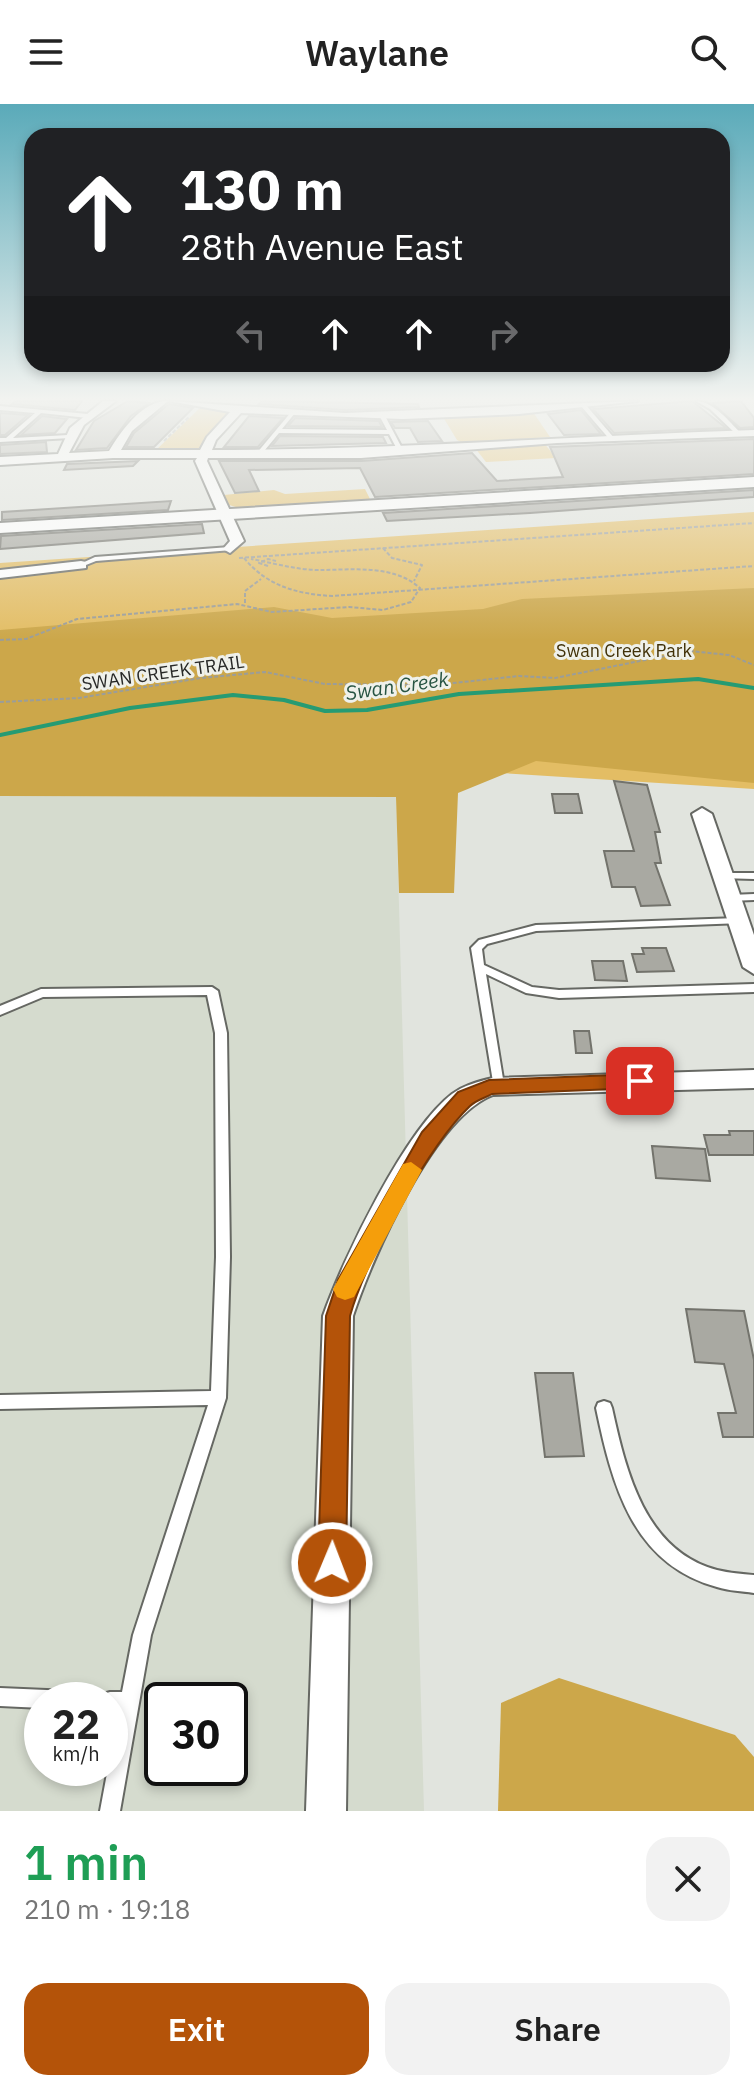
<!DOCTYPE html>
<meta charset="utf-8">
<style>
:root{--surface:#fff;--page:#f2f2f2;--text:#222;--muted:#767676;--accent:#b45309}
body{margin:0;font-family:"IBM Plex Sans",sans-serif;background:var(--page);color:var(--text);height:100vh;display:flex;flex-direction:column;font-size:30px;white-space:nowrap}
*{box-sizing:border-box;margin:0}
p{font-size:26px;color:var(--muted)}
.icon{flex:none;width:44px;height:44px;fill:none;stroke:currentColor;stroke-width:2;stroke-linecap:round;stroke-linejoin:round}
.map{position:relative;height:1707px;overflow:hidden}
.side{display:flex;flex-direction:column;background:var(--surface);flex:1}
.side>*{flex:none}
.hud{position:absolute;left:24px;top:24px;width:706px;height:244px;border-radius:24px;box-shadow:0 4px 12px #0003;background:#202124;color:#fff;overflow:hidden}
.speed{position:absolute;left:24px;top:1578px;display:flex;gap:16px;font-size:40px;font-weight:700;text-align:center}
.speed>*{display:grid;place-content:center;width:104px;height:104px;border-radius:50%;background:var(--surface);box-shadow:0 4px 12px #0003;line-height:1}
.speed small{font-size:20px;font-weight:400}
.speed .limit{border:4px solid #111;border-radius:12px;background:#fff;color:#111}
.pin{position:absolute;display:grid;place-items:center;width:68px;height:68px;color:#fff;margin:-34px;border-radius:16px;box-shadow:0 4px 12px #0006}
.me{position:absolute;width:88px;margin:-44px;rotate:1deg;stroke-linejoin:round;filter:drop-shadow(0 0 6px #0008)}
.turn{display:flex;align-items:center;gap:28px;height:168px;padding:0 24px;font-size:36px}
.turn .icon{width:104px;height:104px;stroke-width:2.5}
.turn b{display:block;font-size:56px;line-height:68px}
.lanes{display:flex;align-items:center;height:76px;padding:0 24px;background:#0003;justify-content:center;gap:40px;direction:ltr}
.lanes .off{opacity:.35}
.round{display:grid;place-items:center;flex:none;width:84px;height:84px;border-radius:24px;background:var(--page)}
.summary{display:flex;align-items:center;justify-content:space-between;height:136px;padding:0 24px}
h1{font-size:48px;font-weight:600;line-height:60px;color:#1e9e55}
.cta{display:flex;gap:16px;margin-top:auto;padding:16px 24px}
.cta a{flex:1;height:92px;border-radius:24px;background:var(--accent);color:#fff;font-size:32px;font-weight:600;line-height:92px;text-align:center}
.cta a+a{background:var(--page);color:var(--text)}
header{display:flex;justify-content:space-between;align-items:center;height:104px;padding:0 24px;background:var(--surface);font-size:36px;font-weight:600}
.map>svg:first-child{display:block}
</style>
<header><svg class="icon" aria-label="menu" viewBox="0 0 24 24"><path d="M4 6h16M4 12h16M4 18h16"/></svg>Waylane<svg class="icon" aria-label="search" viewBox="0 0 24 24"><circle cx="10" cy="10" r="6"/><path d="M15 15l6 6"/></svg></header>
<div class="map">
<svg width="754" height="1707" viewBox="0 0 754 1707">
<rect width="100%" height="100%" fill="#e1e4de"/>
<!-- built -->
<path fill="#d5dbce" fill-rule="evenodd" d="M0,692L396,693L424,1707H0ZM42,1596H110V1664H42ZM162,1596H230V1664H162Z"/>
<!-- green -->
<g fill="#e3bd64">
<path d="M202,302L233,306L200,346L155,347Z"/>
<path d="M533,308L550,333L463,339L457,336L443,313Z"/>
<path d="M544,339L556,354L486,358L475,344Z"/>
<path d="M365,385L371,397L239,404L226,400L224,391L274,386L285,390Z"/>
<path d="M754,408V685L454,666L0,665V459Z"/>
</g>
<!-- forest -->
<g fill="#cca74a">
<path d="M754,484V679L536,657L458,689L454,789H399L396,693L0,692V526L274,503L332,514L483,505L522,495Z"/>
<path d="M559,1574L735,1631L754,1653V1707H498L501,1599Z"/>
</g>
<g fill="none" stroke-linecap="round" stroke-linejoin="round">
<!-- stream -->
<path stroke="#269b73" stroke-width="4" d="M0,631L130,604L233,591L284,596L325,607L367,606L459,590L698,575L754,584"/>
</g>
<!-- building -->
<g fill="#a9a9a2" stroke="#73736c" stroke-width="2">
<path d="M16,297H82L75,306L12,300Z"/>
<path d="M128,297L149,299L131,312L107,344L76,346L94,317Z"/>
<path d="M262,297L418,300L419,303L345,306L259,300Z"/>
<path d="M692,297L726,324L614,329L593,305Z"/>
<path d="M741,297L754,314V323L740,324L712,299Z"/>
<path d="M169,300L193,304L154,343H126L134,329Z"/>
<path d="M581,306L601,330L564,331L548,310Z"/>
<path d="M0,310L1,309L28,311L5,331H0Z"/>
<path d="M42,312L67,315L55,329L21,331Z"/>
<path d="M249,312L283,314L258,343H224Z"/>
<path d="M295,314L379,317L382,323L288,322Z"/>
<path d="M428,317L442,337L418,338L410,324H395L391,318Z"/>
<path d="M280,332L383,333L386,339L272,342Z"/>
<path d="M754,335V370L375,393L360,364L249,366L259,387L235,389L219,357H361L472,349L497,377L563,373L550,343Z"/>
<path d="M46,338L47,348L0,350V341Z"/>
<path d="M138,357L133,362L64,366L67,360Z"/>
<path d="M754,386V393L530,409L387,417L383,409Z"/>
<path d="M171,397L168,406L2,416V408Z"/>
<path d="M202,420L204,429L0,445L1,432Z"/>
<path d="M614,677L647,681L660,728H655L661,759H655L670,801L641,802L635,783H612L604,747H634Z"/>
<path d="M552,690H578L582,709H555Z"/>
<path d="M642,844H666L674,867L637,868L632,850H644Z"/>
<path d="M592,857H623L627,877L595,876Z"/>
<path d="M574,927H589L592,949H576Z"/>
<path d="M729,1027H754V1051H709L704,1031H730Z"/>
<path d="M652,1042L705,1045L710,1077L656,1074Z"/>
<path d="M686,1205L744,1207L754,1256V1333H723L718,1309H736L724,1260L695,1258Z"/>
<path d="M535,1269H573L584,1352L545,1353Z"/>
</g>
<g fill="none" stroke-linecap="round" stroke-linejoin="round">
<defs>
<g id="lane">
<path d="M696,297C715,298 728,317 741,329V331H737L710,305Z"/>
<path d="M581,300H585L615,335V337H611L581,302Z"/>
<path d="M0,302L88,310L91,312L88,314L41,309L13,334L68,331L70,334L0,338V334H6L35,309L0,306Z"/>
<path d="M292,307L295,309L282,325L387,326L379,311L384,310L404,348L399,349L389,330L279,329L260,352H256V350Z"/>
<path d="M230,443L232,444V446L96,457L81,463L78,461L95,453Z"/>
<path d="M723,769H754V775L719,774L718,772Z"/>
<path d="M754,790V796L730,797L725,794L730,791Z"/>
<path d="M738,814L742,815L743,817L742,819L536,827L487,840L482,845L484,861L532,883L559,886L754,880V888L559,894L526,889L486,870L504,981L502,984H494L471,844L479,836L536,821Z"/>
<path d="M212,883L218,887L227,929L230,1153L226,1294L151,1531L120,1707H100L108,1664H110V1654L119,1607L110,1606V1596H101L103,1590L110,1588H122L133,1531L208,1301L0,1305V1291L211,1287L216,1153L215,929L207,891L43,893L0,911V902L41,885Z"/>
<path d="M604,1297L610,1299L612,1304C626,1368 645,1447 717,1466C729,1469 742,1470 754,1471V1489C742,1487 729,1487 717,1483C632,1460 612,1380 596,1304L598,1299Z"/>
<path d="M0,1584L70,1587L77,1589L79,1596H42V1604L0,1602Z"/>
</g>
<g id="street">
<path d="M103,297H116L84,321L69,349L109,347C122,326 142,297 168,297L132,327L121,346H200L207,333L230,308L169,297L345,309L638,297L519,310L403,315L241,309L216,336L212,346C393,346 573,332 754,326V332L557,339L361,354H208L207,357L244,437L230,449L223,445L230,437L195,357L197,354H113L0,361V353L58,350L70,324Z"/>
<path d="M81,457L86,458V464L0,474V466Z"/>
<path d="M702,704L712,710L754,831V870L743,863L692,710Z"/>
<path d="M754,966V984L493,991C434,1013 372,1154 353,1212L346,1707H306L323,1212C343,1155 405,1026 452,990C464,981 478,978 492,974Z"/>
</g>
<path id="secondary" d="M754,373V383L0,429V419Z"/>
</defs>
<!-- lane casing -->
<use href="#lane" stroke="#666863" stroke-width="4"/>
<!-- street casing -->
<use href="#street" stroke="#666863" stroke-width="4"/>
<!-- secondary casing -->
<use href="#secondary" stroke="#666863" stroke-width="4"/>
<!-- path -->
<g stroke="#9b9d99" stroke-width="2" stroke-dasharray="4 2" stroke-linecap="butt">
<path d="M164,337L190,312"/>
<path d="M383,444L392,454L422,461L414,477"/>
<path d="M239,454L754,419"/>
<path d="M244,454C267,482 297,490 332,492L754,462"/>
<path d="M268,462L259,459L268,455L276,457"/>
<path d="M245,499V487L261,475"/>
<path d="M0,536L26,535L77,515L237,500L272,508L349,503L383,506L411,498L420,484C393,460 352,466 319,466C297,466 273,459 251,455"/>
<path d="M0,598L79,594L201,574L265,568L325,580L435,581L519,572L555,574L690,547L729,551L754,561"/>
</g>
<!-- lane -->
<use href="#lane" fill="#fff" fill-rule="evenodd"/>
<!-- street -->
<use href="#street" fill="#fff" fill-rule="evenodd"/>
<!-- secondary -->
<use href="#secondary" fill="#fff" fill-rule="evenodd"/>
</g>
<!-- sky -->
<linearGradient id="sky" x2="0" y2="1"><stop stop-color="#5aaab9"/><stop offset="0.55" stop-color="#f2f3f0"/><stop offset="1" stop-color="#f2f3f0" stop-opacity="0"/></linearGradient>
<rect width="754" height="536" fill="url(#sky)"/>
<!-- route -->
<path fill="#b45309" stroke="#753606" stroke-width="2" d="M640,970L650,977L640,984L492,990C485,994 476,996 470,1002C429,1041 365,1158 350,1212L346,1459L342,1469L332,1473L322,1469L318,1459L326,1212L338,1176L422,1028L458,988L489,976Z"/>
<!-- slow -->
<path fill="#f59e0b" d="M411,1058L422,1066L354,1193L345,1196L337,1193L333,1185L337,1178L403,1060Z"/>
<g text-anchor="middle" stroke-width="6" stroke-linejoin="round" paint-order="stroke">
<!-- far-park labels -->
<g font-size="18" fill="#413108" stroke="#eff1eb">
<text x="624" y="553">Swan Creek Park</text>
</g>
<!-- far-street labels -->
<g font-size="18" fill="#282927" stroke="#eff1eb">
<text transform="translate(163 569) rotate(-8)" y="6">SWAN CREEK TRAIL</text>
</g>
<!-- far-water labels -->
<g font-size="20" font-style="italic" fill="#275442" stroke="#eff1eb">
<text transform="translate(397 582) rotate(-8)" y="7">Swan Creek</text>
</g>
</g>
</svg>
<div class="speed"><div>22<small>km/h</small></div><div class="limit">30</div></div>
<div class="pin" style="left:640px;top:977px;background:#d93025"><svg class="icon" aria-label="arrive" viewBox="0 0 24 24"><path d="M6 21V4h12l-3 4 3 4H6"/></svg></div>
<svg class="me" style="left:332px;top:1459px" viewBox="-20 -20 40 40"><circle r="17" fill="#b45309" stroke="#fff" stroke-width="3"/><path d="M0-11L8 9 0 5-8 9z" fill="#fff"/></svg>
<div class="hud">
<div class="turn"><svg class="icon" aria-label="ahead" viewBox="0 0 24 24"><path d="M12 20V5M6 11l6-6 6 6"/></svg><div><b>130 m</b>28th Avenue East</div></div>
<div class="lanes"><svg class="icon off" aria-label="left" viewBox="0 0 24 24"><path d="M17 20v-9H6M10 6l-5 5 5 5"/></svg><svg class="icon" aria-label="ahead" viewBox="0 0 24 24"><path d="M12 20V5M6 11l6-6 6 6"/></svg><svg class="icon" aria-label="ahead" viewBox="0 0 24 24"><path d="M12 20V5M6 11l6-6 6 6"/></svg><svg class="icon off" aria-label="right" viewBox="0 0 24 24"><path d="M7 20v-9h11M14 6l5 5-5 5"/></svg></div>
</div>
</div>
<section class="side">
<div class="summary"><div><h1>1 min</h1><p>210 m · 19:18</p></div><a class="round"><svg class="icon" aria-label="close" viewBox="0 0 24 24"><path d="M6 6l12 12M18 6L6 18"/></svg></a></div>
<div class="cta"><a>Exit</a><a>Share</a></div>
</section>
